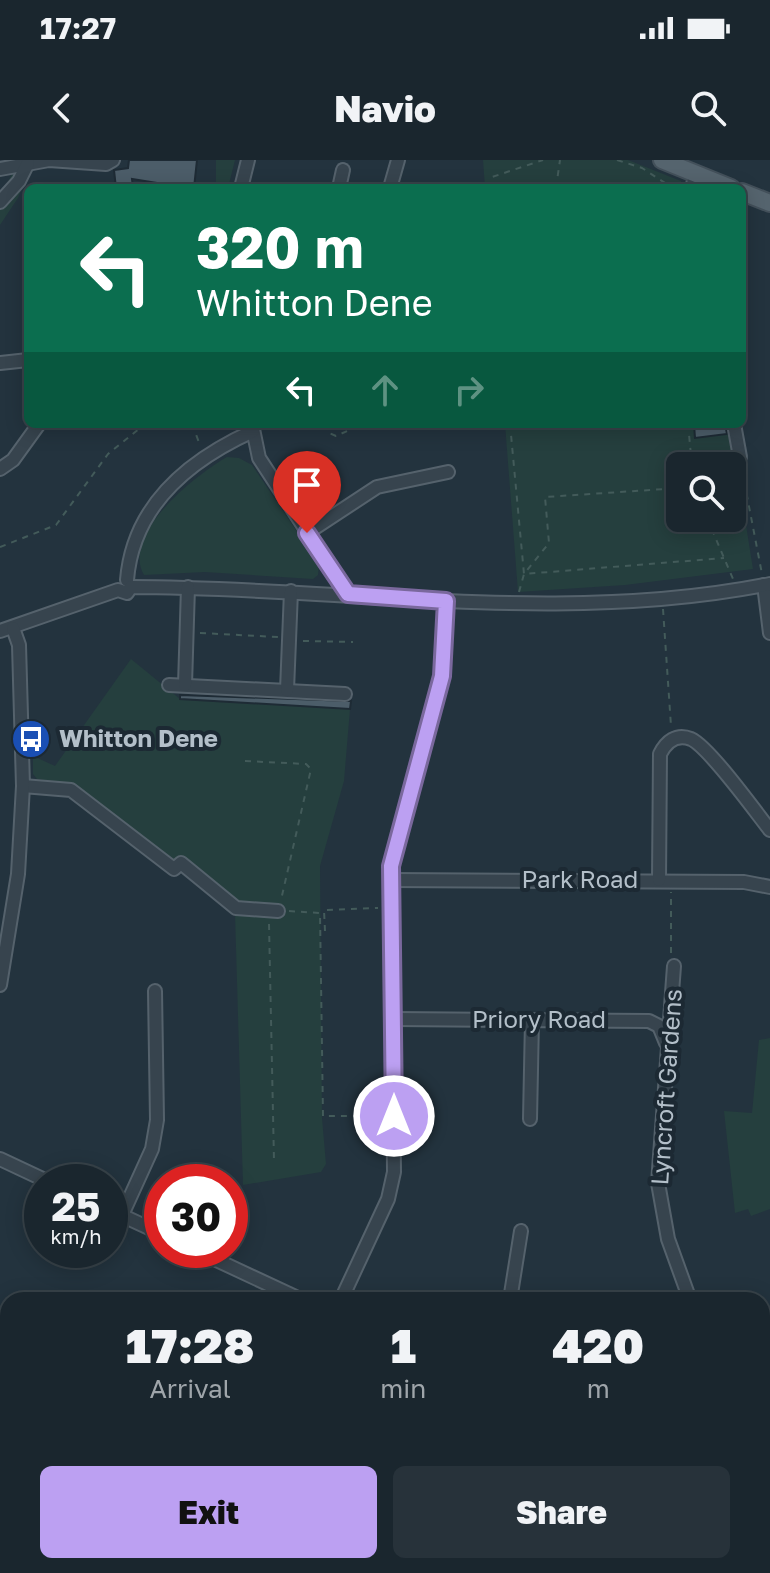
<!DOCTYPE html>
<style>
:root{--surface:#1a262e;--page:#27323a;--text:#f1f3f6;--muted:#9fa5aa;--line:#38434a;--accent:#bca0f2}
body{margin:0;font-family:"Golos Text",sans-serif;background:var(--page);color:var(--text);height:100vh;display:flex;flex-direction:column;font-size:30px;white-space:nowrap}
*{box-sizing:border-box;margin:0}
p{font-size:26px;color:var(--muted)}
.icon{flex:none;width:44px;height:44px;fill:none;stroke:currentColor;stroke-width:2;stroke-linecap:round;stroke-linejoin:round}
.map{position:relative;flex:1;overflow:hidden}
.sheet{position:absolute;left:0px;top:1132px;width:770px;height:282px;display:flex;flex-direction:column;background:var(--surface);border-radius:24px 24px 0 0;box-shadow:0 4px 20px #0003,0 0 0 2px var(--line)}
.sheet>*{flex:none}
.top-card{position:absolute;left:24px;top:24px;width:722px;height:244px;border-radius:12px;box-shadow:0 4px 20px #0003,0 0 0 2px var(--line);background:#0b6e4f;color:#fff;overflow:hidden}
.buttons{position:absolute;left:666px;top:292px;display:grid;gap:16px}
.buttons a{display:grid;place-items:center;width:80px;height:80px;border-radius:12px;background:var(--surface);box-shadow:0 4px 20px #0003,0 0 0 2px var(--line);font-size:40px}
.speed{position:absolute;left:24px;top:1004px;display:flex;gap:16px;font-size:40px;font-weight:700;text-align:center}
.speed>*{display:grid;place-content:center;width:104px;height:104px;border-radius:50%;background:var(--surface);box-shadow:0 4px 20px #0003,0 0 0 2px var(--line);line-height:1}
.speed small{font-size:20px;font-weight:400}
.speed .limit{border:12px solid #d22;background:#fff;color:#111}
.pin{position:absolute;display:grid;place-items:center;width:68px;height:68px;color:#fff;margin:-82px -34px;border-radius:50% 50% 50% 0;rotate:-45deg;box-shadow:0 0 8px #0007}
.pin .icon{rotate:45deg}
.me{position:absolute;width:88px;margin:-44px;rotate:0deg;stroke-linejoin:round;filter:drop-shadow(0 0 6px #0008)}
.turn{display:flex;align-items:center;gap:28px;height:168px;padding:0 40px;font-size:36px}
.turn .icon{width:104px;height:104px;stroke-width:2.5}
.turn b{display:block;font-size:56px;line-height:68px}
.lanes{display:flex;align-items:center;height:76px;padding:0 40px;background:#0003;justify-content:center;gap:40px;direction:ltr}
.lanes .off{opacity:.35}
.eta{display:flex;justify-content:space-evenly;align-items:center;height:136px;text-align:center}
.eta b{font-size:48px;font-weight:800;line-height:56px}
.button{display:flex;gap:16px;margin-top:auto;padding:16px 40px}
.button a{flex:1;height:92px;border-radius:12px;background:var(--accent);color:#111;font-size:32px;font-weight:800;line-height:92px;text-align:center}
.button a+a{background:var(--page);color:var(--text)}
.status{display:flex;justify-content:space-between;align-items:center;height:56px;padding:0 40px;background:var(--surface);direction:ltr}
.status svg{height:22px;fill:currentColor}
header{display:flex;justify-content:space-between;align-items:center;height:104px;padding:0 40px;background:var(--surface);font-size:36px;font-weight:800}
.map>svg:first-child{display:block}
</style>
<div class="status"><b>17:27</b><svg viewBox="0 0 49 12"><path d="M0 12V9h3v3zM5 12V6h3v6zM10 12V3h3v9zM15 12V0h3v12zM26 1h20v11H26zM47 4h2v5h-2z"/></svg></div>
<header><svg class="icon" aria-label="back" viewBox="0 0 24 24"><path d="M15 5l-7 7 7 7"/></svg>Navio<svg class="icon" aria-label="search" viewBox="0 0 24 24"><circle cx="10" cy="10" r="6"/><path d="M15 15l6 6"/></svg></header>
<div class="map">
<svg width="770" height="1413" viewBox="0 0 770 1413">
<rect width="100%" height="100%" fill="#23333e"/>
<!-- green -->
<g fill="#253f3e" fill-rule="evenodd">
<path d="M216,0H235L228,28H216Z"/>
<path d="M483,0H628L681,21L682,28H485Z"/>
<path d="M12,14L27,16L18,38L0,65V37Z"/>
<path d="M505,264H730L753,409L625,425L518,432ZM680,306H732V358H680Z"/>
<path d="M227,297L239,298L252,305L319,404L318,415L313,419L205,412L144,415C120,374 197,314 227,297Z"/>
<path d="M131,499L180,539L350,549L344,621L320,706L322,958L326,1004L321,1012L243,1025L235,754L276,752L244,748L198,714L182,696L175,703L74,624L37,619L33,614V596L55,606Z"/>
<path d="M770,878V1049L751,1056L748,1049L735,1053L724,951L752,953L759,880Z"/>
</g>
<!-- building -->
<g fill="#4c5d69" stroke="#1e2b35" stroke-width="2">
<path d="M129,0H197L194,28H164V24L132,19L133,28H116L114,10L128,8Z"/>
<path d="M694,264H725L727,274L695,278Z"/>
<path d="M180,535L351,541L350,549L180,539Z"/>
</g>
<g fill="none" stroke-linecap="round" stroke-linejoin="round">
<defs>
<g id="minor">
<path d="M0,9L49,0L106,4L113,0"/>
<path d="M241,28L248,0"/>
<path d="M339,28L343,10"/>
<path d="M390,28L398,0"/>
<path d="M692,28L696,14"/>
<path d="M0,42L19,21L28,3"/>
<path d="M0,203L28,200"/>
<path d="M252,264L259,298L348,434"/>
<path d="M734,264L740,297L734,298"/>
<path d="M0,309L13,300L39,264"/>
<path d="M307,373L377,327L448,312"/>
<path d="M127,420C133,346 189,300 253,271"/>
<path d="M764,425L770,473"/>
<path d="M0,471L118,430L127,433L131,427C344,427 559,466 770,424"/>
<path d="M169,525L345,534"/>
<path d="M185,525L188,427"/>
<path d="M287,530L291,431"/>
<path d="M23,626L71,630L174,709L181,703L236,748L278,751"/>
<path d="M390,720L744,722L770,727"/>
<path d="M659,720L660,594C666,582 676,573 691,579C709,587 755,651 770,670"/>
<path d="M674,806L658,1023L668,1079L690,1140"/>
<path d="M0,825L18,714L23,626L19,485L13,468"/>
<path d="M394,859L649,861L659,866L666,883"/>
<path d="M530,959L532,860"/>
<path d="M0,999L49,1022"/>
<path d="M110,1050L162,1074"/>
<path d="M122,1055L152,989L157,960L155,831"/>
<path d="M195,1090L302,1140"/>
<path d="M341,1140L388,1039L394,1012L391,706L442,516L446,441"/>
<path d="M510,1140L521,1071"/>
<path d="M0,1174L8,1173"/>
<path d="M762,1351L770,1354"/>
<path d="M203,1406L217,1413"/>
<path d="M521,1406L533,1413"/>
<path d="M732,1406L734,1413"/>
<path d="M71,1413L72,1406"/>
</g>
<g id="major">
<path d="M662,0L731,28"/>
<path d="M742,32L770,43"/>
</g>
</defs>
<!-- minor casing -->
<use href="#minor" stroke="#55626c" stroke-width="16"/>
<!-- major casing -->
<use href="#major" stroke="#43505a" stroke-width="20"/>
<!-- path -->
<g stroke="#435b5a" stroke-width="2" stroke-dasharray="6 6" stroke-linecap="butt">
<path d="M617,0L642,8L673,28"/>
<path d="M490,28L492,17L543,0"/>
<path d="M556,28L560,0"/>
<path d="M192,264L200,285"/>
<path d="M326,264L327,272L336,276L363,264"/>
<path d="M510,264L524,414L724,398"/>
<path d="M688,264L692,306"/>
<path d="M742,310L762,414"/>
<path d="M707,358L733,419"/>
<path d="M0,387L56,365L108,294L145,264"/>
<path d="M519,432L524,414L549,383L545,337L680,328"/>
<path d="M663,449L671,566"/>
<path d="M200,473L278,477"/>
<path d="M303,481L353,482"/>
<path d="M245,601L306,604L311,609L281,740"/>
<path d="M289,751L320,753L323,956H382"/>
<path d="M269,764L274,1001"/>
<path d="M325,771L324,750L378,748"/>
<path d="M671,793V732"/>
</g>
<!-- minor -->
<use href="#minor" stroke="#37444e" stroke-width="12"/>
<!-- major -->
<use href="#major" stroke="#55646e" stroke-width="16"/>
</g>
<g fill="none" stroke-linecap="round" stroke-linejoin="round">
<defs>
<path id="route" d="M307,373L348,434L446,441L442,516L391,706L394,956"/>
</defs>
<!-- route casing -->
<use href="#route" stroke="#7a689d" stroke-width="20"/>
<!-- route -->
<use href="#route" stroke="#bca0f2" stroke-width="14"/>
</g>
<!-- icons -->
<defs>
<symbol id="bus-disc" viewBox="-11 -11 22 22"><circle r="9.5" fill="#1a4fb4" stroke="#1c2933"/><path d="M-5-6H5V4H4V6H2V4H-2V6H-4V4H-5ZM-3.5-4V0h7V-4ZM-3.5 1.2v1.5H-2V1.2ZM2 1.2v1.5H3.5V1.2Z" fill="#fff"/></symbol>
</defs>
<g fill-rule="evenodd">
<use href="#bus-disc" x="9" y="557" width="44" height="44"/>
</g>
<g text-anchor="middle" stroke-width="8" stroke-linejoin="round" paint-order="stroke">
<!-- poi labels -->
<g font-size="24" font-weight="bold" fill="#b3bfc9" stroke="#1c2933" text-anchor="start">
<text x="59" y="587">Whitton Dene</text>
</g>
<!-- street labels -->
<g font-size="24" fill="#b3bfc9" stroke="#1c2933">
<text x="580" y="728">Park Road</text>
<text x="539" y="868">Priory Road</text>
<text transform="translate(667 927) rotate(-86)" y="8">Lyncroft Gardens</text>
</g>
</g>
</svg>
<div class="buttons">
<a><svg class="icon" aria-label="search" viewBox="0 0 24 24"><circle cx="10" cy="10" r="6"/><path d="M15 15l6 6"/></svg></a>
</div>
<div class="speed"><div>25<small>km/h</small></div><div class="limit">30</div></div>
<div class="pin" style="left:307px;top:373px;background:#d93025"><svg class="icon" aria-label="arrive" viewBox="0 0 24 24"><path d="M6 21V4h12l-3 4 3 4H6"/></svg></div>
<svg class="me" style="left:394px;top:956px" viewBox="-20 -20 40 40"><circle r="17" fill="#bca0f2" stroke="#fff" stroke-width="3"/><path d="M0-11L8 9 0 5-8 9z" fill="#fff"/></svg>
<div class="top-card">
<div class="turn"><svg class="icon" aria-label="left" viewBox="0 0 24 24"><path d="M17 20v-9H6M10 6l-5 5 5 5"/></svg><div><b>320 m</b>Whitton Dene</div></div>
<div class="lanes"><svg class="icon" aria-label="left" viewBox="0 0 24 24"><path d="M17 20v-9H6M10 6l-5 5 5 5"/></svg><svg class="icon off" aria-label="ahead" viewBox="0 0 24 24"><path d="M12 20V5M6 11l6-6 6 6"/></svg><svg class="icon off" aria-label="right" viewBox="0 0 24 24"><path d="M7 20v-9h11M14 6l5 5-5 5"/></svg></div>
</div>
<section class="sheet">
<div class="eta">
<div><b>17:28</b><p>Arrival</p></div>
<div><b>1</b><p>min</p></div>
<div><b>420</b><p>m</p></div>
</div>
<div class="button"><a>Exit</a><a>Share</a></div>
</section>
</div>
